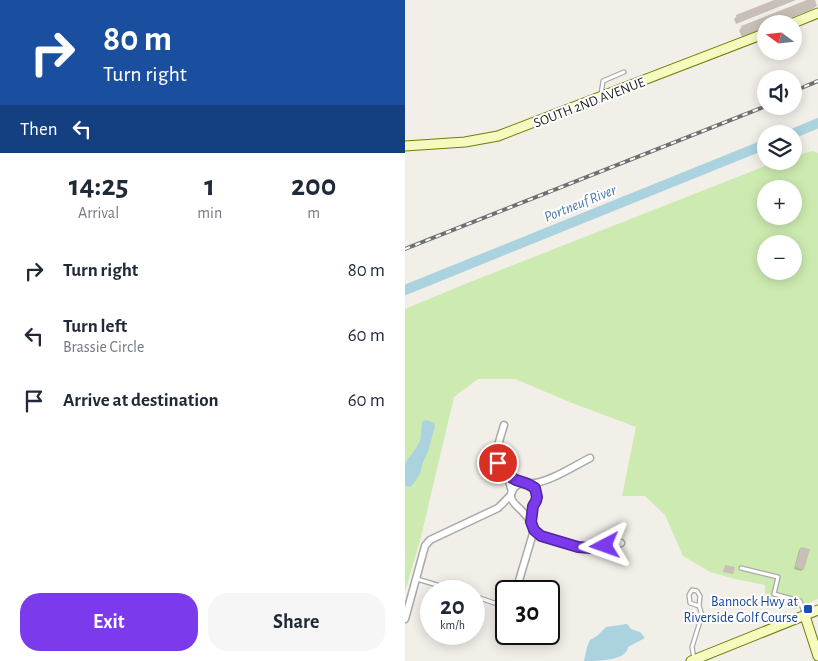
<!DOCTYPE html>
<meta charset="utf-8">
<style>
:root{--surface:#fff;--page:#f6f6f7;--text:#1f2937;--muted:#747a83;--accent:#7c3aed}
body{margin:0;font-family:"Alegreya Sans",sans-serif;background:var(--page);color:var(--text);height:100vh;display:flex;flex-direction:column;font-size:19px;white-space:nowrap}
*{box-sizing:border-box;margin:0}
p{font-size:16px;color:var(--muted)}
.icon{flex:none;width:28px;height:28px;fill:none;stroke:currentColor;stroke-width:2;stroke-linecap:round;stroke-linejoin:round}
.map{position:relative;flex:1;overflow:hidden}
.drawer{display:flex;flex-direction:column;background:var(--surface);width:405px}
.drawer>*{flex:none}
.guide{background:#1a4fa0;color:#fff;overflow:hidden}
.needle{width:32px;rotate:285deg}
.tools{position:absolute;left:352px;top:15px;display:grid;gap:10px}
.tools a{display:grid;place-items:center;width:45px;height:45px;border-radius:50%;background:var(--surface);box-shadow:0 2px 12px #0003;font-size:25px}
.speed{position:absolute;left:15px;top:580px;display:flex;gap:10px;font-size:25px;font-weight:700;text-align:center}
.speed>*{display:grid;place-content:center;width:65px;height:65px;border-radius:50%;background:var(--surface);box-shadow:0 2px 12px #0003;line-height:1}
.speed small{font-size:12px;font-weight:400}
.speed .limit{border:2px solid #111;border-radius:8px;background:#fff;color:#111}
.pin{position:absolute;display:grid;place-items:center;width:42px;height:42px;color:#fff;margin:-21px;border:2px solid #fff;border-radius:50%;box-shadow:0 1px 5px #0007}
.me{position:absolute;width:55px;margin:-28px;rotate:266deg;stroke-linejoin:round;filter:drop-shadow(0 0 4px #0008)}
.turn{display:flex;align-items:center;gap:18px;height:105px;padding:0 20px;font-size:22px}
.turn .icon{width:65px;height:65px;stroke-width:2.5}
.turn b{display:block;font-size:35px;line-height:42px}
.then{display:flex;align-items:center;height:48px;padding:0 20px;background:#0003;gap:10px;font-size:19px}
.eta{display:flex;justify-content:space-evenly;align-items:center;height:85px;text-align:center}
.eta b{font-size:30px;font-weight:600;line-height:35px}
.cta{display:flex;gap:10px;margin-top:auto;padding:10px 20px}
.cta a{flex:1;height:58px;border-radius:20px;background:var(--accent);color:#fff;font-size:20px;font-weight:600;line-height:58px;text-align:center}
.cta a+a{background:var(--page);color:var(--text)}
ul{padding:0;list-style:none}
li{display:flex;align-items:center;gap:15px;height:65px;padding:0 20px}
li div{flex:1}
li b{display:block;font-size:19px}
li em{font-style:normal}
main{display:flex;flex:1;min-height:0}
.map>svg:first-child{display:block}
</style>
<main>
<section class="drawer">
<div class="guide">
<div class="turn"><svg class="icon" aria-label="right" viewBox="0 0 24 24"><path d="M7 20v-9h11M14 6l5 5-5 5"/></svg><div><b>80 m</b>Turn right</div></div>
<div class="then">Then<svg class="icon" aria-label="left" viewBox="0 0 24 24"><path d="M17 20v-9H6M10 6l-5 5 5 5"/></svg></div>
</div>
<div class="eta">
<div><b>14:25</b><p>Arrival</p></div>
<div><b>1</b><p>min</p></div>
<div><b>200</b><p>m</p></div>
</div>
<ul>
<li><svg class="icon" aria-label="right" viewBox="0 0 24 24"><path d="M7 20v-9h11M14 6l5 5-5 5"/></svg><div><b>Turn right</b></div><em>80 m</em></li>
<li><svg class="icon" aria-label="left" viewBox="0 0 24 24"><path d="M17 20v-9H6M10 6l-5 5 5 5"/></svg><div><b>Turn left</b><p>Brassie Circle</p></div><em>60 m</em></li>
<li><svg class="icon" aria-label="arrive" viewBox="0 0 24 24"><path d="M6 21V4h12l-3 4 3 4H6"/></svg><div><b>Arrive at destination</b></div><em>60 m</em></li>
</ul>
<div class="cta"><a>Exit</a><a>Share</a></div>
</section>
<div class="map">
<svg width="413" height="661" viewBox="0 0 413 661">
<rect width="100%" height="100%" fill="#f2efe9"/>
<!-- grass -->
<path fill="#cdebb0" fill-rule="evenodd" d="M408,151L413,153V599L390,609L360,598V585L330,579L305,572L278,556L260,515L240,496H217L231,427L167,403L110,379H73L49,397L16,537L0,592V309L60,284L373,161H389V156ZM361,189H389V216H361ZM361,244H389V271H361Z"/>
<!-- water -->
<g fill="#aad3df">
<path d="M21,420L29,423L30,426L23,452L18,462L15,474L9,483L5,487L0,486V463L11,448L15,441L17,424L18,421Z"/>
<path d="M222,624L226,629L235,632L240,638L223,647C222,661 192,661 179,661L182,647L185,640L192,636L201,627Z"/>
</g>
<!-- shadow -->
<g fill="#0003">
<path d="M372,0H391L331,24L329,19L332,16Z"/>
<path d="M406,0H409L411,6L408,9L370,24H361V27L337,37L334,30L337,27Z"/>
<path d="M396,548L398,569L396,571L389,569L394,550Z"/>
</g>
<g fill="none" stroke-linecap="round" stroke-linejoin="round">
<!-- river -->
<g stroke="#aad3df" stroke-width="10">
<path d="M387,134L413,123"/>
<path d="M0,290L361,144"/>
</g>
</g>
<!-- building -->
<g fill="#c7bfb8">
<path d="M369,0H388L334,22L331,15Z"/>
<path d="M402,0H410L412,6L368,24H361V26L340,35L336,26Z"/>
<path d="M396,547L405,549L399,570L390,567Z"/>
<path d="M320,565L330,567L328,574L318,572Z"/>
</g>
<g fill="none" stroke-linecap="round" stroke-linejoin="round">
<defs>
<g id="lane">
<path d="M196,95L198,81L219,72"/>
<path d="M336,568L373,577L369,594L395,601L400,615"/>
<path d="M12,579L52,591"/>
<path d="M287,590L292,591L295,596L294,606L285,603L284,595Z"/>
<path d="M69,596L101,607"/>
<path d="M289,659L287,647L297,615L294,606"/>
</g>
<g id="street">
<path d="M99,425L90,455L93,463L104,481L107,492"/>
<path d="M123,484C144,483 167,467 185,458"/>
<path d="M126,522C123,518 120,514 116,510C110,504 101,498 109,488C112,485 115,483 119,483C128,483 133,491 131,499C131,502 129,503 128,506C125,512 125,523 129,529C130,531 134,535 137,536C146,541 176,548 185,548C196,547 206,545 216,543"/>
<path d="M113,584L129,530"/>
<path d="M0,619L20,546L25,540L93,508L106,495"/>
</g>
<g id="secondary">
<path d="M386,24L413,13"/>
<path d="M0,146L60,142L93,136L361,33"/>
<path d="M400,616L413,656"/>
<path d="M286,661L413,610"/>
</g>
</defs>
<!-- lane casing -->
<use href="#lane" stroke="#a9a9a9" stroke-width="5.5"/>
<!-- street casing -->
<use href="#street" stroke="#a9a9a9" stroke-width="9"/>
<!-- secondary casing -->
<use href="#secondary" stroke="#707d05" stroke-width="11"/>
<!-- lane -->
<use href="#lane" stroke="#fff" stroke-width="3"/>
<!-- street -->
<use href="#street" stroke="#fff" stroke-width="6"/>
<!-- secondary -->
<use href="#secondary" stroke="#f7fabf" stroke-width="9"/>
<defs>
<g id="rail">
<path d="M389,91L413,81"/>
<path d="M0,249L361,106"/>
</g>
</defs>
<!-- rail casing -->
<use href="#rail" stroke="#707070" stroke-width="4"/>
<!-- rail -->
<use href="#rail" stroke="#fff" stroke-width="2" stroke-dasharray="5.5" stroke-linecap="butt"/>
</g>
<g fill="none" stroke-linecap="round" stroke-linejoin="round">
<defs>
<path id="route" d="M93,463L100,474L111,480L123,484L130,488L132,497L131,501L128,506L126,522L129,530L136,536L173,547L185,548L200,546"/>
</defs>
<!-- route casing -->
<use href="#route" stroke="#51269a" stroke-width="12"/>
<!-- route -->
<use href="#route" stroke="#7c3aed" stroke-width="9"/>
</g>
<!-- markers -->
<rect fill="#1a4fb4" stroke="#fff" stroke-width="2" x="398" y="604" width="10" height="10" rx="2.5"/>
<g text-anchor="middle" stroke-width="4" stroke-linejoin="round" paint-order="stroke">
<!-- street labels -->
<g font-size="14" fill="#222" stroke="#fff">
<text transform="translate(184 102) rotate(-21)" y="5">SOUTH 2ND AVENUE</text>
</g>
<!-- transit labels -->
<g font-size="14" fill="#164399" stroke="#fff" text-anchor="end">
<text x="393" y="606">Bannock Hwy at<tspan x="393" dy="16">Riverside Golf Course</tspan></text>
</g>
<!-- water labels -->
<g font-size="15" font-style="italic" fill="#4a7aab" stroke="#fff">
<text transform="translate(175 203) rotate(-22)" y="5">Portneuf River</text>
</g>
</g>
</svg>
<div class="tools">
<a><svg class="needle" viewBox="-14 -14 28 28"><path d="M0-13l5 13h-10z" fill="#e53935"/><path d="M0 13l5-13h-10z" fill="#747a83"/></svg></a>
<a><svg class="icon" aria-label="sound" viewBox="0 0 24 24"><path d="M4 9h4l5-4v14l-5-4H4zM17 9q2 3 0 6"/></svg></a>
<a><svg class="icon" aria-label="layers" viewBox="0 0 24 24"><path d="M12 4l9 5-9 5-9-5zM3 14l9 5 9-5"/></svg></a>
<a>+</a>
<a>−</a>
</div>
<div class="speed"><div>20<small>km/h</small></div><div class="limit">30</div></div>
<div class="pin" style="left:93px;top:463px;background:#d93025"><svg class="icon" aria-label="arrive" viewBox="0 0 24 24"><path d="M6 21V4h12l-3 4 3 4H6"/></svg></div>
<svg class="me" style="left:200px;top:546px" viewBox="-20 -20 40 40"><path d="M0-17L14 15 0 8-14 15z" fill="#7c3aed" stroke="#fff" stroke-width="4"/></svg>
</div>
</main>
